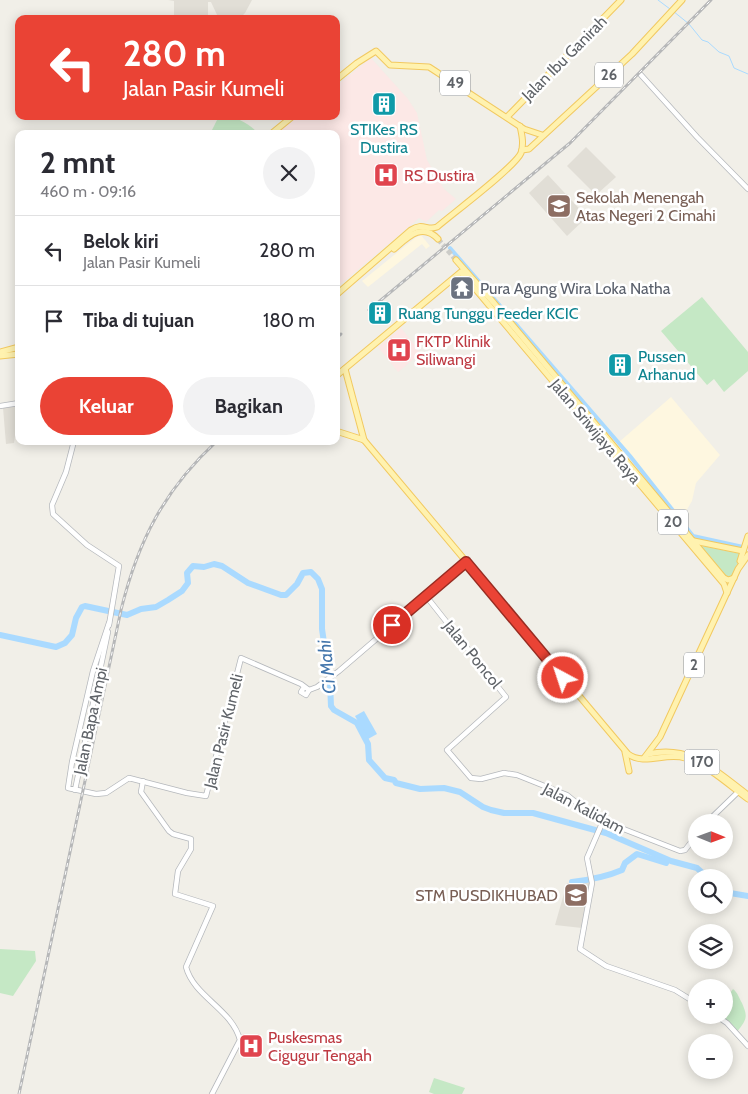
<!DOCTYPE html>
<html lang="id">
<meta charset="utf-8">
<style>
:root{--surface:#fff;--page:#f2f2f3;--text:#2b2b33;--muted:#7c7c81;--line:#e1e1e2;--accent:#ea4335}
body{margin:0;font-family:Cabin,sans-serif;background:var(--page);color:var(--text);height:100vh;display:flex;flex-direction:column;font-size:19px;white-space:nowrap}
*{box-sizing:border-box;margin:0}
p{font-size:16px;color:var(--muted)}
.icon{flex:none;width:28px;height:28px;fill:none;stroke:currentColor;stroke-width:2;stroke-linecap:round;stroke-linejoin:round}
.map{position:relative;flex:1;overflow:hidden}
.side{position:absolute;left:15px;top:130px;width:325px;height:315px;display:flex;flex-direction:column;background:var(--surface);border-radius:10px;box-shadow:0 2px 12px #0003}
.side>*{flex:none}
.guide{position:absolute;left:15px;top:15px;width:325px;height:105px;border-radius:10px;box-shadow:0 2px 12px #0003;background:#ea4335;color:#fff;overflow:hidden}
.needle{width:32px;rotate:91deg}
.controls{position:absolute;left:688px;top:814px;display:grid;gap:10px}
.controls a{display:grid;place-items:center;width:45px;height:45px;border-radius:50%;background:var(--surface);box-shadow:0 2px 12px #0003;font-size:25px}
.pin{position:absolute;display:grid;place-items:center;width:42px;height:42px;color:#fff;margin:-21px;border:2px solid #fff;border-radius:50%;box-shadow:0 1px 5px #0007}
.me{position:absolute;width:55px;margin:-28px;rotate:320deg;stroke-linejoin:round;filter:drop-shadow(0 0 4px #0008)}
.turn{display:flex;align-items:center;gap:18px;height:105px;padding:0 25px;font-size:22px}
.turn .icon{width:65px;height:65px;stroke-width:2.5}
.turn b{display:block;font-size:35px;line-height:42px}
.round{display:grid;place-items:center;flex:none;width:52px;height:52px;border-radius:26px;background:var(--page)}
.head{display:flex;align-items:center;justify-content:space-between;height:85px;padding:0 25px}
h1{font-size:30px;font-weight:700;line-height:38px}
.cta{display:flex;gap:10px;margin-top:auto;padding:10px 25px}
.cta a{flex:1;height:58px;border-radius:30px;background:var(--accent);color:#fff;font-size:20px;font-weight:700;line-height:58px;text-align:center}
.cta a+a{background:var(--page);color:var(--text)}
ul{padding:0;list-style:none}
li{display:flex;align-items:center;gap:15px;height:70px;padding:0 25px;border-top:1px solid var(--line)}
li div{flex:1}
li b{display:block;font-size:19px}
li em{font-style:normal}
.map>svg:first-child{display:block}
</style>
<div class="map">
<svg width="748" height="1094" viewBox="0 0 748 1094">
<rect width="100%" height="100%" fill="#f1efe8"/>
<!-- commercial -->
<g fill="#fef7e0">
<path d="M421,235L430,246L426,249L422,244L368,287L362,281L415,238Z"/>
<path d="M671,397L720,455L696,483L692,501L682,518L619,442Z"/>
</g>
<!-- education -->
<g fill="#e1ded6">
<path d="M168,0H252L245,13L239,19H219L211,2H208V19H174V1Z"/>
<path d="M586,147L616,177L596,195L567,166Z"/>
<path d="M548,175L587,217L567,236L529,193Z"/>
<path d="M17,406L18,416L14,443L6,444L3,408Z"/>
<path d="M592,881L582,928L555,925L567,883Z"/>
</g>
<!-- medical -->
<g fill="#fce8e6">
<path d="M371,58L408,99L417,113L427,160L444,189L456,199L442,211L439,210L426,222L419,218L336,288V134H275L298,116H336V86Z"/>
<path d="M401,328L421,353L398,372L378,347Z"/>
</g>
<!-- green -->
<g fill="#c5e8c5">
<path d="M219,116C236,116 247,122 259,134H210Z"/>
<path d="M702,297L748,352V371L724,392L714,379L707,385L661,331Z"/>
<path d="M698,545L742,554L728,583Z"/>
<path d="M0,949L35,951L36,961L13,996L0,993Z"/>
<path d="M733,989C738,993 739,998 742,1003C748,1017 747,1019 737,1032L720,1017L724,1015L725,1000Z"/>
<path d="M434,1078L465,1088L462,1094H434L429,1092Z"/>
</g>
<!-- water -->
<path fill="#aadaff" d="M364,711L377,734L368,739L355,716Z"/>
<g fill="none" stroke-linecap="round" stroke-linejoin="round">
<!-- stream -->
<g stroke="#aadaff" stroke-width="1">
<path d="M658,0L670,9"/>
<path d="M673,11L689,24L702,40L708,42L719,52L729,56L734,68L748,74"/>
</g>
<!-- canal -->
<path stroke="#aadaff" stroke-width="4" d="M450,248L630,456L693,536L743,547"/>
<!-- river -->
<g stroke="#aadaff" stroke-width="6">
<path d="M0,635L56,647L65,643L72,635L76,618L82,607L85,606L127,615L141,609L156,607L168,600L182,591L188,583L187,573L193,566L204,567L214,564L222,566L248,583L281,595H286L297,584L303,573L311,572L318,579L322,589V629L330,683L331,706L334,710L357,723L368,744L369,760L385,778L394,780L396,783L420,789L444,788L460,792L483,807L491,810L504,813H533L584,827L606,833L671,861L697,868L708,878"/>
<path d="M572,882C589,880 606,877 622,870L625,863L637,854L666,863"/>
<path d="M724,892L748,896"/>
</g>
<!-- major-tunnel -->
<path stroke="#ccccc8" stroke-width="5" stroke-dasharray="5 2.5" stroke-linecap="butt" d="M438,239L456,260"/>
<defs>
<g id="minor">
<path d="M641,75L697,137L748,189"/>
<path d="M0,406L19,403"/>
<path d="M74,441L66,472L52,505L53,514L87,545L119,566L109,625"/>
<path d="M426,596L506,697L447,750L471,778L481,779L504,773L517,775L567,795L594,817L603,821L680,851L685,850L696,836"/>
<path d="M109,623L93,671L72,762L68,788L96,794L106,793L129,778L187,793L206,796L241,658L301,684L309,690L306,695L301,692L304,687"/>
<path d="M309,690L317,687L339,671L466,562"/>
<path d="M143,781L141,792L169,831L173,834L191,839V849L178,871L175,894L213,906L186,967C194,997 232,1009 240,1040L212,1094"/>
<path d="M75,790L108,632"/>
<path d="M603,821L587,858L592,883L580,949L606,966L675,990L696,1003"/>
<path d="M707,822L738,792"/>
<path d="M715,1015L727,1023L748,1046"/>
</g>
<g id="major">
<path d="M336,80L357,63L376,51L390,65L429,67L524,129L542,135"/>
<path d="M507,117L621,0"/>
<path d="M271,134L293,116"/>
<path d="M522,150L529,149L632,54L682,0"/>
<path d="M394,249C408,237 422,222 438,239"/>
<path d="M456,260L494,303L724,578L728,580L734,578"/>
<path d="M336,295L411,230C423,222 427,231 437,227C452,214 515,167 521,153C524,144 522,135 520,126"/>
<path d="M0,352L19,347"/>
<path d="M0,356L19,354"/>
<path d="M345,369L364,440"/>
<path d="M336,376L461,272L724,584L727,593"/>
<path d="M336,431L364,440L628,754C644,766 666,752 685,758C708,765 729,785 748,799"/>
<path d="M694,541L743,551"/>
<path d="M740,561L748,536"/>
<path d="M625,752L629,771"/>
<path d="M648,754C692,744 715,771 748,795"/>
<path d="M644,758L660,737L738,569L748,555"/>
</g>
</defs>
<!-- minor casing -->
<use href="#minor" stroke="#b5b8bc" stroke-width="6"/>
<!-- major casing -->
<use href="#major" stroke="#f2c960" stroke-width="7"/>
<!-- minor -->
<use href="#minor" stroke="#fff" stroke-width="4.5"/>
<!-- major -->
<use href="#major" stroke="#fff2af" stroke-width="5"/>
<defs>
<g id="rail">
<path d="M369,310L570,143L711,0"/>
<path d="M336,338L341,334"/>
<path d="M19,1094L121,610C138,541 164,490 217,441"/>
</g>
</defs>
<!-- rail casing -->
<use href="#rail" stroke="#b6b7b8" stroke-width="3"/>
<!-- rail -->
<use href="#rail" stroke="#fff" stroke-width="1" stroke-dasharray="4" stroke-linecap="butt"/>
</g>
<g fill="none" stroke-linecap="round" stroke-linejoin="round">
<defs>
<path id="route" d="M392,625L466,562L563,678"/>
</defs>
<!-- route casing -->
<use href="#route" stroke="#982c22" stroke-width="12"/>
<!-- route -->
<use href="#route" stroke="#ea4335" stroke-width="9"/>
</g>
<!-- icons -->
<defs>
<symbol id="building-square" viewBox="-11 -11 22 22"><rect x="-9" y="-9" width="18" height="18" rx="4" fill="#0f9aa8" stroke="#fff"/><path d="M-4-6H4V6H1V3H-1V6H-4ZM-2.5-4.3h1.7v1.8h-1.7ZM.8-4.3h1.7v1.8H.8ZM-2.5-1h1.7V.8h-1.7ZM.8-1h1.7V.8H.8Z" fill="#fff"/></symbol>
<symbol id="hospital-square" viewBox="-11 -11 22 22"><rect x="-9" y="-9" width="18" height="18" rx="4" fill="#e0444e" stroke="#fff"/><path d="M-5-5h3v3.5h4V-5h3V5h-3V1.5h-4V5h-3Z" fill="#fff"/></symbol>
<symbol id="school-square" viewBox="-11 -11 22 22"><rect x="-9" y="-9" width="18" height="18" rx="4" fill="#8d6e63" stroke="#fff"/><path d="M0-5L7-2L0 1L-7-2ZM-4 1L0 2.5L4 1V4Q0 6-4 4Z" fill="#fff"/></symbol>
<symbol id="temple-square" viewBox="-11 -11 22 22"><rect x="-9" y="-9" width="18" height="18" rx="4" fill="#6b7280" stroke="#fff"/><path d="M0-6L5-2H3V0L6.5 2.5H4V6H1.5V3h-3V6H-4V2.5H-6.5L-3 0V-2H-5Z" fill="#fff"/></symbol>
</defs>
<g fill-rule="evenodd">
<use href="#building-square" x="370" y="90" width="28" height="28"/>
<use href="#hospital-square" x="372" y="161" width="28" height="28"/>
<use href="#school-square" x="545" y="192" width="28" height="28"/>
<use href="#temple-square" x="448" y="274" width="28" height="28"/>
<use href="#building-square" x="366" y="299" width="28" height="28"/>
<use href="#hospital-square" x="385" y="336" width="28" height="28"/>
<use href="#building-square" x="606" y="351" width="28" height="28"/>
<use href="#school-square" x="562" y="881" width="28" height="28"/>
<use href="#hospital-square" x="237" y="1032" width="28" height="28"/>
</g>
<g text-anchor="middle" stroke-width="5" stroke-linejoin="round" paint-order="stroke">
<!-- shield labels -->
<g fill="#fff" stroke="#8f9295" stroke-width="1">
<rect x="595" y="62.5" width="28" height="25" rx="4"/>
<rect x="440" y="70.5" width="30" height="25" rx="4"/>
<rect x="658" y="509.5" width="30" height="25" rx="4"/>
<rect x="684" y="652.5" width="20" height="25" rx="4"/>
<rect x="684.5" y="749.5" width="35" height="25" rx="4"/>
</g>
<g font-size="15" font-weight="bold" fill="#5f6368">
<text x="609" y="80">26</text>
<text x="455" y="88">49</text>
<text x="673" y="527">20</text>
<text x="694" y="670">2</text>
<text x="702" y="767">170</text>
</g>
<!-- street labels -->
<g font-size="16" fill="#5f6368" stroke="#fff">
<text transform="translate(564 58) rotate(-45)" y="6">Jalan Ibu Ganirah</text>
<text transform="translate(596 431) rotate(50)" y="6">Jalan Sriwijaya Raya</text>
<text transform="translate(473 654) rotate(51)" y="6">Jalan Poncol</text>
<text transform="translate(90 721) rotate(-78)" y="6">Jalan Bapa Ampi</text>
<text transform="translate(223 731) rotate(-76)" y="6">Jalan Pasir Kumeli</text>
<text transform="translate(584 808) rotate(28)" y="6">Jalan Kalidam</text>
</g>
<!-- culture labels -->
<g font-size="16" fill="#0d838f" stroke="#fff" text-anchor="start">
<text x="384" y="135" text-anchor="middle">STIKes RS<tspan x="384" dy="18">Dustira</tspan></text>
<text x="398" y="319">Ruang Tunggu Feeder KCIC</text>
<text x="638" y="362">Pussen<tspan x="638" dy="18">Arhanud</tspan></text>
</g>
<!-- health labels -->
<g font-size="16" fill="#be3a42" stroke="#fff" text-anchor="start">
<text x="404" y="181">RS Dustira</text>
<text x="416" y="347">FKTP Klinik<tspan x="416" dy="18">Siliwangi</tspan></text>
<text x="268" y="1043">Puskesmas<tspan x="268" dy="18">Cigugur Tengah</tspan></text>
</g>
<!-- education labels -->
<g font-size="16" fill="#785e54" stroke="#fff" text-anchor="start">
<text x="576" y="203">Sekolah Menengah<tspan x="576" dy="18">Atas Negeri 2 Cimahi</tspan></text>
<text x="558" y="901" text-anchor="end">STM PUSDIKHUBAD</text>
</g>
<!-- worship labels -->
<g font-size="16" fill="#5b616d" stroke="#fff" text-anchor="start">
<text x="480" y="294">Pura Agung Wira Loka Natha</text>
</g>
<!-- water labels -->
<g font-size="18" font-style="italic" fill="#4174aa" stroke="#fff">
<text transform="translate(327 667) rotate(-96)" y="6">Ci Mahi</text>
</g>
</g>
</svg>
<div class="controls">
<a><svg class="needle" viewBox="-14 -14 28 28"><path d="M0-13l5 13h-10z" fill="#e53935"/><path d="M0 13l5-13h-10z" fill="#7c7c81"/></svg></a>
<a><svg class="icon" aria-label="search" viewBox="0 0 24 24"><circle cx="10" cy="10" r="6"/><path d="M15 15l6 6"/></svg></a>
<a><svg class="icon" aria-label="layers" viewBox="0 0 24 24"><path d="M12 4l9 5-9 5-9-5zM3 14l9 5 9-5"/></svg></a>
<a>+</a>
<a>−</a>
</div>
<div class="pin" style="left:392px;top:625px;background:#d93025"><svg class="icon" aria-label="arrive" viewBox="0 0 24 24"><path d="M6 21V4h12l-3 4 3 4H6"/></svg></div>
<svg class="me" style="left:563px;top:678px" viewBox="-20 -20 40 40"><circle r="17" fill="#ea4335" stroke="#fff" stroke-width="3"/><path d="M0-11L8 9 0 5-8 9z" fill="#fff"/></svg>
<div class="guide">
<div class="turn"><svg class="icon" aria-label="left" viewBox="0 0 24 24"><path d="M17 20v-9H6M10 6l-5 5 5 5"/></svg><div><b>280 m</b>Jalan Pasir Kumeli</div></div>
</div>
<section class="side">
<div class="head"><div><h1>2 mnt</h1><p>460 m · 09:16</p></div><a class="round"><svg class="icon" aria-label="close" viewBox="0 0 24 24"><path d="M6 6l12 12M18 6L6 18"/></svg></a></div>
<ul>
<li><svg class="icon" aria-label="left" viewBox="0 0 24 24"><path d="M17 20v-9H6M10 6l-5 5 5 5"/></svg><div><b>Belok kiri</b><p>Jalan Pasir Kumeli</p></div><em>280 m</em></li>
<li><svg class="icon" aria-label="arrive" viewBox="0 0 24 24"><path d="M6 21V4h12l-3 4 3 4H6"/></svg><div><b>Tiba di tujuan</b></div><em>180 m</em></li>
</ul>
<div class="cta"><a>Keluar</a><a>Bagikan</a></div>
</section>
</div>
